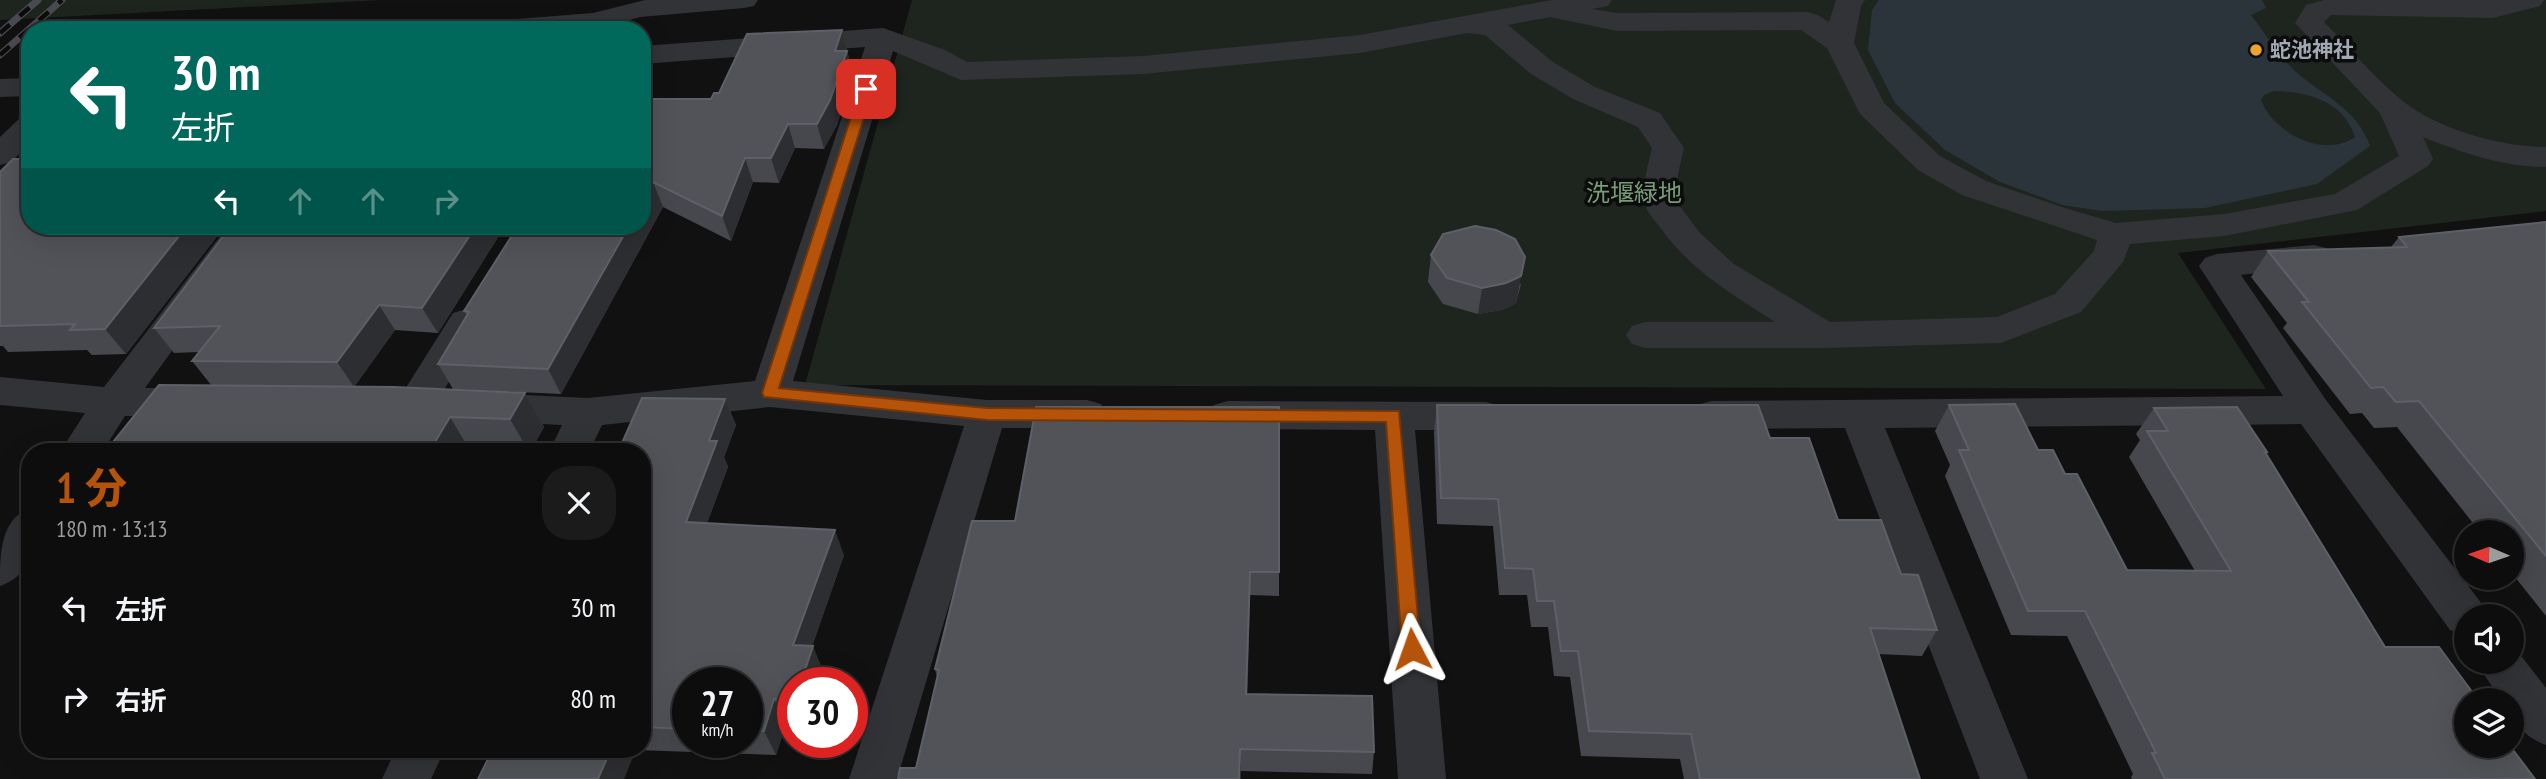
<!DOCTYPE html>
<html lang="ja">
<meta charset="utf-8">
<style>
:root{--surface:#0d0d0e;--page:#1b1b1c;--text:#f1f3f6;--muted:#9a9c9e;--line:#2d2d2e;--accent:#b45309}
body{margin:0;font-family:"PT Sans Narrow","Noto Sans JP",sans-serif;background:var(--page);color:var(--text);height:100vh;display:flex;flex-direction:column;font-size:26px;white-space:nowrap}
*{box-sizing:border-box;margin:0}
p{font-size:23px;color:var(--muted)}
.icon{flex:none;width:38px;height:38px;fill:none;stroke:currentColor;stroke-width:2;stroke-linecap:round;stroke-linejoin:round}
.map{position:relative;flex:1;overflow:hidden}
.drawer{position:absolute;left:21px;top:443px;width:630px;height:315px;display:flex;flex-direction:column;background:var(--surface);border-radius:28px;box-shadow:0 7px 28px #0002,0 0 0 2px var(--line)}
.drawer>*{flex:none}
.top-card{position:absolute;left:21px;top:21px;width:630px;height:214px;border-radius:28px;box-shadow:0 7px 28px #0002,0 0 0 2px var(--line);background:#00695c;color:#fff;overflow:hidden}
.needle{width:46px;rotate:272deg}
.tools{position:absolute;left:2454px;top:520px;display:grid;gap:14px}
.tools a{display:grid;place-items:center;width:70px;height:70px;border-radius:50%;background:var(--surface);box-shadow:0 7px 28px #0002,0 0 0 2px var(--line);font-size:35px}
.speed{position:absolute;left:672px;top:667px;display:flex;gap:14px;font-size:35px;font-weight:700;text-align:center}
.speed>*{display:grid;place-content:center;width:91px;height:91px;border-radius:50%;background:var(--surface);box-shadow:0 7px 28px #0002,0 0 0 2px var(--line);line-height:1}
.speed small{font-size:18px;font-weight:400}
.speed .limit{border:10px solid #d22;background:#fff;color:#111}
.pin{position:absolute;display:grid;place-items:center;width:60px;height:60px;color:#fff;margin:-30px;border-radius:14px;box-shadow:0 4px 10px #0006}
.me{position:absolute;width:77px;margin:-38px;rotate:356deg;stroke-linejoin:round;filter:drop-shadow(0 0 5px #0008)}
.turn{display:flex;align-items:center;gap:24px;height:147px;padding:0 35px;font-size:32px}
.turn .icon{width:91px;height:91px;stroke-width:2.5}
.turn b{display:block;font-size:49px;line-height:60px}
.lanes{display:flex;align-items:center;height:66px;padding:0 35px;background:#0003;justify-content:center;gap:35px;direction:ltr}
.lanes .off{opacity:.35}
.round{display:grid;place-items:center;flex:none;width:74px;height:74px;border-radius:28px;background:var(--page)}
.summary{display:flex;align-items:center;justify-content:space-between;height:119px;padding:0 35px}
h1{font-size:42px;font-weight:800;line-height:52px;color:var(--accent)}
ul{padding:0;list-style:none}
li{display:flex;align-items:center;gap:21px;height:91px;padding:0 35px}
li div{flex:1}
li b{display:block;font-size:26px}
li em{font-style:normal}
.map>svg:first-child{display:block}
</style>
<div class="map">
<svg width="2546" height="779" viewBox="0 0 2546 779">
<rect width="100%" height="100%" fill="#111112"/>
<!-- green -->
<g fill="#1d251e">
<path d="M0,0H381L0,20Z"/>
<path d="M912,0H2546V211L2178,253L2266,389L805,385Z"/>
</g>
<!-- water -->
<path fill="#2b343a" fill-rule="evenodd" d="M1879,0H2262L2266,8L2251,15C2265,33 2278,55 2295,71C2324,97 2356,107 2370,146L2317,184L2205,208L2102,211L2062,205L2000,182L1945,150L1895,103L1868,50L1872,10ZM2274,91C2308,92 2343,100 2355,137C2324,159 2273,133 2261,100L2264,95Z"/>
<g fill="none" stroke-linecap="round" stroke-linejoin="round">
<!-- minor -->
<g fill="#323337" fill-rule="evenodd">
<path d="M758,0L754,6L744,8L640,17L592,30H477L481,24L491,21L593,13L645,0Z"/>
<path d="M1552,0H1612L1608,6L1592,9L1617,13L1808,12L1818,15L1829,22L1836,0H1865L1861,6L1854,43L1884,103L1940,156L1986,181L2065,208L2116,223L2224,214L2335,194L2399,156L2380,113L2295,23L2306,5L2324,0H2544L2540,6L2493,18L2331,15L2324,22C2350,48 2375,79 2404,102C2440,130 2502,147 2546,147V167C2502,167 2464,153 2423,137L2433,159L2428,166L2357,210L2224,236L2130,244L2123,262L2081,312L2001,343L1823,348H1645L1632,344L1626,335L1632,326L1645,322H1775C1733,295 1692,271 1662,230C1657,223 1649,215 1646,207C1640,191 1648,165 1652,148L1638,127L1573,99L1531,74L1485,35L1467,33L1360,53L1143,74L961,80L893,51L793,381L987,400H1087L1101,404L1107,414L1101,424L1087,428H1002L897,779H849L964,426L770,407L602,425L589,452H549L562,425L481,421L467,417L462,407L467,397L481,393L588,398L755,381L865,47L642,64V46L883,28L945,50L967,62L1143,56L1360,35ZM1550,17L1617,31L1801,30L1827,48L1860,114L1918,170L1962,195L2097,240L2094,251L2055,294L1997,317L1830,322L1734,264L1700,233L1679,205L1678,174L1684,148L1660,113L1595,87L1553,62L1508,25Z"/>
<path d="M30,78V96L0,97V79Z"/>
<path d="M30,117V144L11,162L0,165V137L19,119Z"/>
<path d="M228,226H263L145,388H197L211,392L216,402L211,412L197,416H125L102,452H60L85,413L0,405V377L104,387Z"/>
<path d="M2314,245L2326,248L2331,256L2326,264L2241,275L2326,400L2482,604L2488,616H2466V636L2450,630L2301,424L1885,428L2028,779H1980L1845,428L1711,429L1697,425L1691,415L1697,405L1711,401L2283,396L2199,266L2205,258L2217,254Z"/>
<path d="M466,309L479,313L484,322L430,414L416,418L402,414L397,404L402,394L453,313Z"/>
<path d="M1228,401L1486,402L1500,406L1506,416L1500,426L1486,430H1415L1446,779H1398L1375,430L1228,429L1214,425L1208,415L1214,405Z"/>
<path d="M30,508C30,540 38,573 0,586C0,553 0,520 30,508Z"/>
<path d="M2511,647L2515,648L2546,688V745C2525,737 2511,723 2511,700H2501L2476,662H2511Z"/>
<path d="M396,749H445L431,779H382Z"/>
</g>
<defs>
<g id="rail">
<path d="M0,33L38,0"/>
<path d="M0,55L62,0"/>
</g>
</defs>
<!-- rail casing -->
<use href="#rail" stroke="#494b50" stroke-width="7"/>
<!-- rail -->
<use href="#rail" stroke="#0c0c0d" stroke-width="4.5" stroke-dasharray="13" stroke-linecap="butt"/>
</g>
<!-- wall -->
<g fill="#47484d" fill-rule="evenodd">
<path d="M842,30L853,75L837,125L824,149L795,148L779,183L753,182L731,241L663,207L561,394L453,389L438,364L467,316L464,311L642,99H711Z"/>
<path d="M0,172L30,226H225L126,354L92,355L87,350L8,352L3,346H0Z"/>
<path d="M2546,222V616L2511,572V532H2480L2397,427L2374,428L2362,413L2350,414L2283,328L2287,323L2251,277L2268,251L2391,247L2399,237Z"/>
<path d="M505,226L438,333L395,330L354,387L525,393L544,427L530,452L471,451L212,386L192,361L199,352L174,353L154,328Z"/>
<path d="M1431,255L1521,284L1516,303L1502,310L1478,314L1443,304L1428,282Z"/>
<path d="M725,399L736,425L724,457L728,467L707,523L844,555L812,646L823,671L820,682H793V724H786L776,755L636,750L493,749H642V452L622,443ZM688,682H747V742H688Z"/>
<path d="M1437,405L1770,438L1838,520L1901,574L1937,630L1922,656L1878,654L1920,779H1684L1680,759L1581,756L1570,677L1554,676L1548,627H1531L1527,595H1499L1493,526L1437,524L1434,432Z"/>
<path d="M1949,405L2038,450L2065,474L2127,570L2195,571L2129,457L2140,440L2136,434L2154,408L2267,452L2266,454L2385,647L2535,779H2132L2131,777L2133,774L2067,636L2011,635L1945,476L1950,465L1935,431Z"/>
<path d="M1279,407V596L1250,595L1247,694L1374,752L1372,774L1241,771L916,768L937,677L935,669L1015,521Z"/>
<path d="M30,624V643L21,635Z"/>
</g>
<!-- shaded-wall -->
<g fill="#2d2e31">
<path d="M842,30L853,75L837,125L824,149L817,124L835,51Z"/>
<path d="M788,124L795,148L779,183L771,158Z"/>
<path d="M745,158L753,182L731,241L722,216Z"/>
<path d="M653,182L663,207L561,394L548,369L629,226H642V201Z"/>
<path d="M187,226H225L126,354L105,329Z"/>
<path d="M476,226H505L438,333L422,308Z"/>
<path d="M1525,257L1516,303L1502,310L1478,314L1482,288Z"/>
<path d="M379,305L395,330L354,387L337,362Z"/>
<path d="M525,393L544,427L530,452H529L510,419Z"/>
<path d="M725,399L736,425L724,457L728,467L698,548L686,522L709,441Z"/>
<path d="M450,417L471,452H429Z"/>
<path d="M835,530L844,555L804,670L793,645Z"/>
<path d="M1250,572V595L1247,717L1246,694Z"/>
<path d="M813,646L823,671L820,682H801Z"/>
<path d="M774,699L786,724L776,755L764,731Z"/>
<path d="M611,749H635L636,750L624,779H598Z"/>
<path d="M1240,749L1241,779H1239Z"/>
</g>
<!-- building -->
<g fill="#515358" stroke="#5d6066" stroke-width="2">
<path d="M842,30L835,51H847L830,100L817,124H788L771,158H745L722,216L653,182L642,201V99H711L714,93H719L747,34Z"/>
<path d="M13,159H30V226H187L105,329L70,330L75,324L0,326V172Z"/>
<path d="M2546,222V556L2419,401L2396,402L2383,387L2371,388L2302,302H2309L2268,251L2407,247L2399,237Z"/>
<path d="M231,226H476L422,308L379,305L337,362L192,361L220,326L154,328Z"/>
<path d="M518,226H629L548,369L438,364L469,312L464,311Z"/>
<path d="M1475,226L1496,230L1515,239L1525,257L1521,276L1506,283L1482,288L1447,278L1431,255L1443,234Z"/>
<path d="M159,385L394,387L525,393L510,419L450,417L429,452H105Z"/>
<path d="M642,398L725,399L709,441H717L686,522L835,530L793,645L813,646L801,682H793V700L774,699L764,731L747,730V682H688V729L642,727V452H594L598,442L622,443Z"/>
<path d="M2015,404L2038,450H2053L2065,474H2077L2127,570L2231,571L2147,431H2168L2154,408L2237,407L2267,452H2265L2385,647H2439L2478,700H2466V746H2510L2535,779H2165L2152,753H2156L2085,611H2028L1959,450H1969L1949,405Z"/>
<path d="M1437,405H1758L1770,438H1809L1838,520H1881L1901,574L1918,575L1937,630L1870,628L1920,779H1700L1691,734L1589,731L1578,651H1561L1554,601H1537L1533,569L1505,568L1498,499L1441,498Z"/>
<path d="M1036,407H1279V572H1250L1246,694L1372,696L1374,752L1240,749L1239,779H898L900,768H916L939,670L935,669L972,521H1015Z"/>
<path d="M30,624V636L21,635Z"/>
<path d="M493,749H611L598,779H478Z"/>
</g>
<!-- route -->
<path fill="#b45309" stroke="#753606" stroke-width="2" d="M866,85L873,89L779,388L987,408L1399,411L1421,649L1418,655L1412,657L1405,655L1402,649L1386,422L987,420L764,397L762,393L860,89Z"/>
<!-- markers -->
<circle fill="#eda42e" stroke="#0c0c0d" stroke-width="2.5" cx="2256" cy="50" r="7"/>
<g text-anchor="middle" stroke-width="7" stroke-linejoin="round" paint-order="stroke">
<!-- far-poi labels -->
<g font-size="21" font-weight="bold" fill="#a2a8b3" stroke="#0c0c0d" text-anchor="start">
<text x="2270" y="57">蛇池神社</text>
</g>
<!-- park labels -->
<g font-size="24" fill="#799d7a" stroke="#0c0c0d">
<text x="1634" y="201">洗堰緑地</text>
</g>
</g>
</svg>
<div class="tools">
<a><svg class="needle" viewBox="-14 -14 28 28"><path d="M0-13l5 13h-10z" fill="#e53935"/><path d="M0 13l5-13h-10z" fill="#9a9c9e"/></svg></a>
<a><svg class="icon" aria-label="sound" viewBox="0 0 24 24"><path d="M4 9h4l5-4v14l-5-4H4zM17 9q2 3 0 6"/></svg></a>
<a><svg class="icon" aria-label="layers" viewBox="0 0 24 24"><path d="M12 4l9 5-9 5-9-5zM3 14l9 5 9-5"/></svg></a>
</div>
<div class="speed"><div>27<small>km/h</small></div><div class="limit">30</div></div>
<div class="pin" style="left:866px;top:89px;background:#d93025"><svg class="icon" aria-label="arrive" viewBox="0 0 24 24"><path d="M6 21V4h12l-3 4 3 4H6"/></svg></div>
<svg class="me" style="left:1412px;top:649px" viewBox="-20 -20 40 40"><path d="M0-17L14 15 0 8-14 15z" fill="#b45309" stroke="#fff" stroke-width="4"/></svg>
<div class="top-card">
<div class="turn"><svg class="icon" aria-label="left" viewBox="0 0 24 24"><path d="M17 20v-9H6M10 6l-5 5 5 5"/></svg><div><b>30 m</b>左折</div></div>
<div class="lanes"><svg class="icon" aria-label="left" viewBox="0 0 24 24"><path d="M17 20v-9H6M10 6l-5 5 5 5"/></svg><svg class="icon off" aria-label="ahead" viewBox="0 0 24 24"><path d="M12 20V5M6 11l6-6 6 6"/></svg><svg class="icon off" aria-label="ahead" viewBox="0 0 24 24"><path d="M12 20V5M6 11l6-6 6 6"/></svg><svg class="icon off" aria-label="right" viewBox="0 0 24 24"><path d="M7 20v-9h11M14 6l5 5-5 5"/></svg></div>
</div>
<section class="drawer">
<div class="summary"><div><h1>1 分</h1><p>180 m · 13:13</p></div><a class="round"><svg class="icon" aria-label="close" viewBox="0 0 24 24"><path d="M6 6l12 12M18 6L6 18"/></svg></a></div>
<ul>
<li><svg class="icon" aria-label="left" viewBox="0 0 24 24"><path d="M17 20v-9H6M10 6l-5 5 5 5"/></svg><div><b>左折</b></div><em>30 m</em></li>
<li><svg class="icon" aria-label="right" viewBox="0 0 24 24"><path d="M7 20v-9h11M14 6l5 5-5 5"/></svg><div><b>右折</b></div><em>80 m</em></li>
</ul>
</section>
</div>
